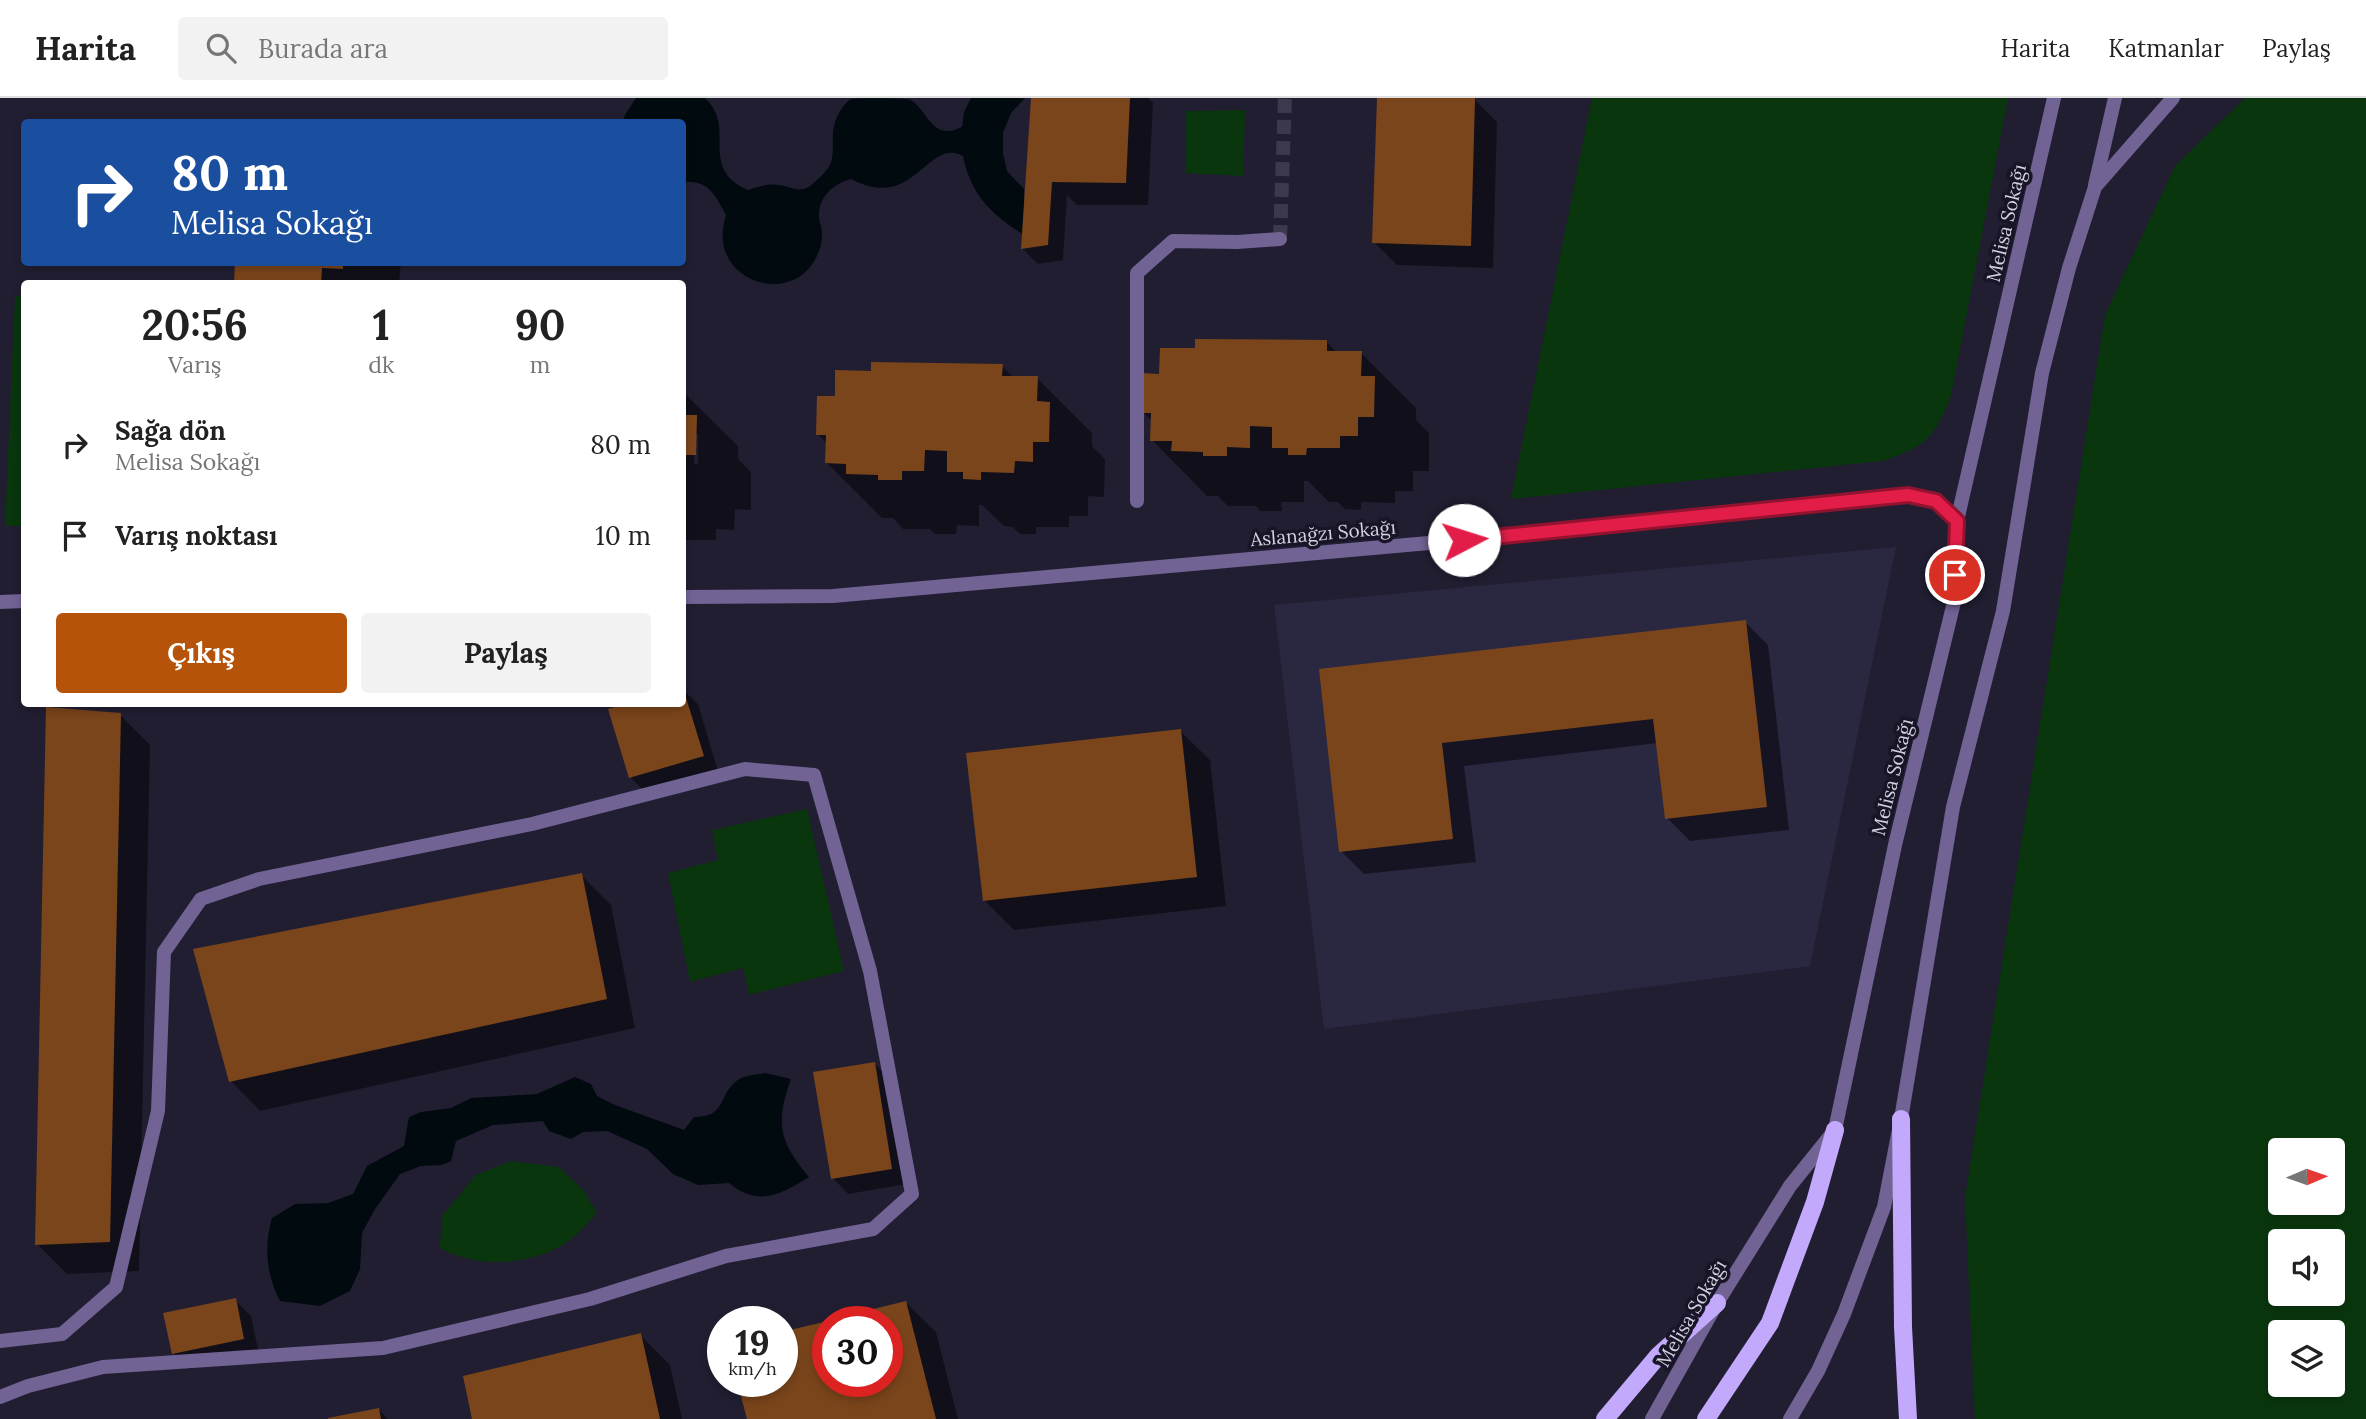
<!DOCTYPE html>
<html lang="tr">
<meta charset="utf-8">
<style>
:root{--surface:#fff;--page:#f2f2f2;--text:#222;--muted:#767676;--line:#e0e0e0;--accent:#b45309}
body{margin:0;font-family:Lora,serif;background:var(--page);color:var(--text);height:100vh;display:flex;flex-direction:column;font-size:26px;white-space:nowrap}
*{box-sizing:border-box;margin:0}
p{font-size:23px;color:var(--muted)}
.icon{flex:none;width:38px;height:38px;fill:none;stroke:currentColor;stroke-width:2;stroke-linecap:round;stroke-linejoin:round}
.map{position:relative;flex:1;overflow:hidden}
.sheet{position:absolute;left:21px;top:182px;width:665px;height:427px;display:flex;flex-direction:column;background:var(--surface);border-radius:7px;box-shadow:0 4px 10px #0003}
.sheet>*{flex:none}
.top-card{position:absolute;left:21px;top:21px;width:665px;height:147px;border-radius:7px;box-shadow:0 4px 10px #0003;background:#1a4fa0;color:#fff;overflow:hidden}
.needle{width:46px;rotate:88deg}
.tools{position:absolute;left:2268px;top:1040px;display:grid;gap:14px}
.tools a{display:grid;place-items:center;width:77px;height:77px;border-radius:7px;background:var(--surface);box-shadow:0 4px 10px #0003;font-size:35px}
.speed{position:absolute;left:707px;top:1208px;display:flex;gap:14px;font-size:35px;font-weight:700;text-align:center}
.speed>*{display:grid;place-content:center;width:91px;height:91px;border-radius:50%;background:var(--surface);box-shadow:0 4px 10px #0003;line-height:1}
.speed small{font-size:18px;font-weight:400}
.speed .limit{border:10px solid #d22;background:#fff;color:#111}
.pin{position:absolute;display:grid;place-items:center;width:60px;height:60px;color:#fff;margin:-30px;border:4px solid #fff;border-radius:50%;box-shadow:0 2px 7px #0007}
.me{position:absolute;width:77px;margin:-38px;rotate:85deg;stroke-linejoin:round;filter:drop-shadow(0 0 5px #0008)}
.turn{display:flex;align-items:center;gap:24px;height:147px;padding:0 35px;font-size:32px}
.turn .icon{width:91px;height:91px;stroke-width:2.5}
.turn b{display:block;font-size:49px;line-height:60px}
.eta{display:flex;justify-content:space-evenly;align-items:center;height:119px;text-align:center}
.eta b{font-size:42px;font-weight:800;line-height:49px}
.button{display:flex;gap:14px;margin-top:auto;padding:14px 35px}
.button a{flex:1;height:80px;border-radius:7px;background:var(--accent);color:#fff;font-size:28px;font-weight:800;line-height:80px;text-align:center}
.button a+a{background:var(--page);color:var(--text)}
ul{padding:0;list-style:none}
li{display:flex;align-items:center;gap:21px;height:91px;padding:0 35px}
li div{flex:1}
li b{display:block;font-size:26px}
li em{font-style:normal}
header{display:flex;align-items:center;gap:42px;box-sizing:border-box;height:98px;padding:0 35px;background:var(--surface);border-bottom:2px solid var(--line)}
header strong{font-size:33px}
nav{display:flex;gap:38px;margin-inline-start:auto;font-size:24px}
.search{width:490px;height:63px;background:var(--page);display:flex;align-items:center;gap:18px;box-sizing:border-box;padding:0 24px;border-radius:7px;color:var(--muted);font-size:26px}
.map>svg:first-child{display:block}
</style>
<header>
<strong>Harita</strong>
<div class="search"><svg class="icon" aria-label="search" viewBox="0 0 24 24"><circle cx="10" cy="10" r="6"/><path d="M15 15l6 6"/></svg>Burada ara</div>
<nav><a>Harita</a><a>Katmanlar</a><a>Paylaş</a></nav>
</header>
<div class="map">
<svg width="2366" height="1321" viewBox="0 0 2366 1321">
<rect width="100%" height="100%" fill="#211e32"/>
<!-- built -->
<path fill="#2a2741" d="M1896,449L1810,868L1324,931L1274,507Z"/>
<!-- green -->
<g fill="#0a360d" fill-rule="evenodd">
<path d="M1592,0H2008L1951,298C1934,341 1925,349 1882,363L1511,401Z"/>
<path d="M2245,0H2366V1321H1975L1965,1099L2105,217L2175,68ZM2280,1052H2333V1104H2280ZM2280,1143H2333V1195H2280ZM2280,1234H2333V1286H2280Z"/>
<path d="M1245,12L1243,78L1185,75V13Z"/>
<path d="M15,198H24V428H5Z"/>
<path d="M807,711L844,873L749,897L743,870L690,884L668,775L718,762L712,732Z"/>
<path d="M511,1063L559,1069L583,1092L597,1115C586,1127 575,1140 561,1148C524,1168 476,1170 440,1150L442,1118L476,1077Z"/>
</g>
<!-- water -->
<g fill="#010a0f">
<path d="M636,0H705C738,31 697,69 748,92C758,89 768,85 779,87C791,88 798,96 810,88C815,84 826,74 829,69C838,52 826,34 841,12C843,8 848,2 852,1C859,0 906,0 911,2C929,14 932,44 962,29L964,14L971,0H1025L1011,15L1003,35V55L1007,73L1024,91V137C991,116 971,97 963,58C927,38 915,115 851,81C833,86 818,99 819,119C819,124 822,129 822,134C823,150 814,168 802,177C774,197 732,182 724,149C721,138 723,128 726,117C715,97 709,82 683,84L682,24H623L625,17Z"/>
<path d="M765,975L791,981C775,1025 779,1043 809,1079C780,1097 758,1109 729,1085L698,1087L673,1076L647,1051L607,1033L583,1034L571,1041L549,1033L543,1023L493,1027L456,1043L451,1063L442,1067L421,1068L400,1076L375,1111L362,1135L360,1171L350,1193L320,1208L280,1203C266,1177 264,1148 272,1120L295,1106L328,1105L353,1096L367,1068L404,1048L409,1019L421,1014L451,1010L471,1000L537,996L575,979L591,986L597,998L615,1007L684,1032L694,1019C726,1018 717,1002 734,985C742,977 755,977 765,975Z"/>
</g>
<!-- shadow -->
<g fill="#0007" fill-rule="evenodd">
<path d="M1033,0H1148L1153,5L1148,107H1077L1067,97L1063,162L1038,166L1022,150Z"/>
<path d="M1379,0L1474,1L1497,24L1493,170L1397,167L1374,144Z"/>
<path d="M237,164H401L399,186H235Z"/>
<path d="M1326,243L1337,255H1361L1416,310V322L1429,335V373H1413V393H1395V405L1361,404V412L1345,411L1338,404H1329L1308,383H1304V404H1281L1282,413H1260L1256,408H1228L1218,398H1207L1152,342V323L1143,314L1161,278Z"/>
<path d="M1002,268L1014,280H1037L1092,335V348L1105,361L1104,399L1088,398V418H1069V429H1036V436H1020L1013,429L1004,428L982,407H979V428L957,427L956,436H935L930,431H903L893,420H882L827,365V346L818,336L837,300L872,275Z"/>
<path d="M682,293L738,348V361L751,374V412L735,411L734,432L716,431V442H682ZM695,334L698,337V366H694Z"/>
<path d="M1745,524L1768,547L1789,732L1690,743L1667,720L1658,645L1464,668L1476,764L1364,776L1341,753L1321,572Z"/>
<path d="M682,591L698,606L718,673L646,695L630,679L610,612L632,606H682Z"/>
<path d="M120,617L150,647L139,1173L67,1176L37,1146Z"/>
<path d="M1180,633L1210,662L1226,808L1014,832L984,802Z"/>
<path d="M581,777L611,807L635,930L260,1013L231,983Z"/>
<path d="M874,965L890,981L907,1086L848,1096L833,1080Z"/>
<path d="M235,1202L251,1218L259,1256L189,1271L174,1256Z"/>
<path d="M906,1205L936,1234L958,1321H749L739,1283H887V1223H832Z"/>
<path d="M640,1237L670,1267L682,1321H473Z"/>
<path d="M378,1311L388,1321H331Z"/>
</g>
<!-- building -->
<g fill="#7b451b">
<path d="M1031,0H1130L1126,85L1052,84L1048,147L1021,151Z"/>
<path d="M1377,0H1475L1471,148L1372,145Z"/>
<path d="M235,164H343V171L322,170L321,186H234Z"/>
<path d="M1195,241L1327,242V253H1362L1361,278H1375L1374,319H1358V338H1340V350H1307L1306,357H1288V350H1272V329L1250,328V350L1227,349V358H1203V354L1171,353L1172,343H1150L1151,315H1141V275L1159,276L1160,250H1195Z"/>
<path d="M871,264L1003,266L1002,278H1038L1037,303L1050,304L1049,344H1033V364L1015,363L1014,375L981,374V382L963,381V374H947V353L925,352L924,373H902V382H878V377L846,376V366L825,365L826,337H816L817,298H835V272L871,273Z"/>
<path d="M682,317H697L696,357H682Z"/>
<path d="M1746,522L1767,709L1665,721L1653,621L1442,645L1453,741L1339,754L1319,571Z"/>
<path d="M683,590L704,658L629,680L608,611L626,606H682Z"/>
<path d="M46,609L121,615L110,1144L35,1147Z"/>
<path d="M1181,631L1197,779L983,803L966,655Z"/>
<path d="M582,775L607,901L229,984L193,851Z"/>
<path d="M875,964L892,1071L831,1081L813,974Z"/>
<path d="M236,1200L244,1241L172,1256L163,1215Z"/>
<path d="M906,1203L936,1321H747L737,1283H782V1234L828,1223V1283H887V1223L829,1222Z"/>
<path d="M641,1235L660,1321H472L463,1278Z"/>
<path d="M379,1310L381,1321H328V1320Z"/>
</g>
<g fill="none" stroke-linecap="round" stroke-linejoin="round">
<!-- minor-tunnel -->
<path stroke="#3c394c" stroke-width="14" stroke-dasharray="14 7" stroke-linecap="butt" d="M1280,141L1285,0"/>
<!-- service -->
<path stroke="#726395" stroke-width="14" d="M0,1243L62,1236L116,1189L158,1013L164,854L201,801L259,781L532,726L745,671L814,677L870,873L912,1096L873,1131L726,1158L590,1201L383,1250L103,1269L28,1288L0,1299"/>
<!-- minor -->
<g stroke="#726395" stroke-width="14">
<path d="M1137,403V175L1173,143L1237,144L1280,141"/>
<path d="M682,499L833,498L1519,437L1908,397L1936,403L1957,423"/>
<path d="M0,504L24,503"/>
</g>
<!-- tertiary -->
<g stroke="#726395" stroke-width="14">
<path d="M2095,87L2115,0"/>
<path d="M1652,1321L1717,1205L1790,1088L1835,1032L1895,747L1954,504L1957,423L2054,0"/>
<path d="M1790,1321L1818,1273L1844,1216L1884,1109L1901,1021L1953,709L2003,513L2042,275L2069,170L2095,89L2173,0"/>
</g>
<!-- primary -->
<g stroke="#c2a9fc" stroke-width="18">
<path d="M1901,1021L1903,1229L1908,1321"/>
<path d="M1605,1321L1658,1258L1717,1205"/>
<path d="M1706,1321L1770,1225L1815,1104L1835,1032"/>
</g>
</g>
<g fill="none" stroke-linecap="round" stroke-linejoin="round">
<defs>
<path id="route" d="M1464,442L1908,397L1936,403L1957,423L1955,477"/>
</defs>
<!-- route casing -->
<use href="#route" stroke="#92132f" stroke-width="18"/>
<!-- route -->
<use href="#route" stroke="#e11d48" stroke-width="12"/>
</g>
<g text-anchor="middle" stroke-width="7" stroke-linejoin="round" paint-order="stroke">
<!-- street labels -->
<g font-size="19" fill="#d3d1df" stroke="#181528">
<text transform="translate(2006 125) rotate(-77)" y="7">Melisa Sokağı</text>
<text transform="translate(1323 435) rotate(-5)" y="7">Aslanağzı Sokağı</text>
<text transform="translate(1892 679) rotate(-76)" y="7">Melisa Sokağı</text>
<text transform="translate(1691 1215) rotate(-60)" y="7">Melisa Sokağı</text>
</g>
</g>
</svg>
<div class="tools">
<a><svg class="needle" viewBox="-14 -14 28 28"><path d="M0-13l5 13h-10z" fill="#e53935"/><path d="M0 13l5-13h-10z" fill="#767676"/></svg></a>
<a><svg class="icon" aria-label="sound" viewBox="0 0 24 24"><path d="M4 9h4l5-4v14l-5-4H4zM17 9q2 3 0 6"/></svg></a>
<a><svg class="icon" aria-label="layers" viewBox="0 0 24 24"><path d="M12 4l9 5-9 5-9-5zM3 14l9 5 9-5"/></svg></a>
</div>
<div class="speed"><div>19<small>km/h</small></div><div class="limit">30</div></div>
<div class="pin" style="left:1955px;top:477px;background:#d93025"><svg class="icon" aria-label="arrive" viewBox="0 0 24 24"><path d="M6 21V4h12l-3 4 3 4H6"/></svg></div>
<svg class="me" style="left:1464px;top:442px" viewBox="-20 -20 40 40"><circle r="19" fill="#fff"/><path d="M0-13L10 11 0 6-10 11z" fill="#e11d48"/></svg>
<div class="top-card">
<div class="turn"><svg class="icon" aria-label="right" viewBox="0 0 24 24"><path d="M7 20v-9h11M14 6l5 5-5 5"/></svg><div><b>80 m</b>Melisa Sokağı</div></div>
</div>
<section class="sheet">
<div class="eta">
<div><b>20:56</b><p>Varış</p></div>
<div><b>1</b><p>dk</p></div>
<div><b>90</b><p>m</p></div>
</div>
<ul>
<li><svg class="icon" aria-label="right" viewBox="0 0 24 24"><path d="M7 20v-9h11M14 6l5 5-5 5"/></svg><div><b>Sağa dön</b><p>Melisa Sokağı</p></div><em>80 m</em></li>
<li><svg class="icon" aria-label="arrive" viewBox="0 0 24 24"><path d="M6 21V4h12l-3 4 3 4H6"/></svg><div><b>Varış noktası</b></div><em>10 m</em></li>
</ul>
<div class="button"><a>Çıkış</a><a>Paylaş</a></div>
</section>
</div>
